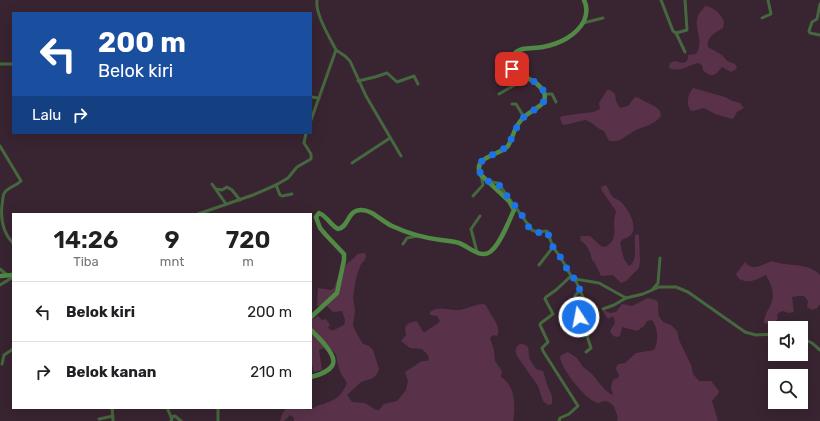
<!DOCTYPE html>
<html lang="id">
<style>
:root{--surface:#fff;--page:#f6f6f6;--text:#202124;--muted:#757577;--line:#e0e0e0}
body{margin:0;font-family:Rubik,sans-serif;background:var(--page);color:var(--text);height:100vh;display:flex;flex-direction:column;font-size:15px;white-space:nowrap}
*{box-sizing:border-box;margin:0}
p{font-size:13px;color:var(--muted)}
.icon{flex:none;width:22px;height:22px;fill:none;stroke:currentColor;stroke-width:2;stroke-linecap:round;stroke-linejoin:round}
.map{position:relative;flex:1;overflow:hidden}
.drawer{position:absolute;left:12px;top:213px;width:300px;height:196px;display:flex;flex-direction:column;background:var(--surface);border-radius:0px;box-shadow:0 4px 16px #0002}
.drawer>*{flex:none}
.guide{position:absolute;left:12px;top:12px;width:300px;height:122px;border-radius:0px;box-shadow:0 4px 16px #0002;background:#1a4fa0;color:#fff;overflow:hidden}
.buttons{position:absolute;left:768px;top:321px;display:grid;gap:8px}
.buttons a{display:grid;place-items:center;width:40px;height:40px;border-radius:0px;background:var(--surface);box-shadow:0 4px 16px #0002;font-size:20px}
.pin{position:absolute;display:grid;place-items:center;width:34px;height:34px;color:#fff;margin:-17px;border-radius:8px;box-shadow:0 2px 6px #0006}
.me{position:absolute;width:44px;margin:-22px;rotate:349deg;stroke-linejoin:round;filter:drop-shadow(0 0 3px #0008)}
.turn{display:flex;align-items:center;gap:14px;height:84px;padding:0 20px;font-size:18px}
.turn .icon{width:52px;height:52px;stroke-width:2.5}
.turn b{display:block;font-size:28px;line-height:34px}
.then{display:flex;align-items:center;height:38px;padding:0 20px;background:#0003;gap:8px;font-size:15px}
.eta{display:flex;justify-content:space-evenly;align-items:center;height:68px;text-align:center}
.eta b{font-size:24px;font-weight:600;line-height:28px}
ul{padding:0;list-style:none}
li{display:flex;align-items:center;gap:12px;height:60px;padding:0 20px;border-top:1px solid var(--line)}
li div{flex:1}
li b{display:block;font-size:15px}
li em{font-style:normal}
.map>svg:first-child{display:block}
</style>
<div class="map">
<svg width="820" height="421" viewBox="0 0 820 421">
<rect width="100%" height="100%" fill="#392431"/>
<!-- green -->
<g fill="#593249">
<path d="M705,6C714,7 721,14 724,22L723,28C716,32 706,37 708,47L722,55L727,61L735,64L737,67L735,70L731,72L722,67C716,74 713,80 703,70L702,65L698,63C688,65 680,73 669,68L670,63L675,61L681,63L686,62L688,59V55L696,54C705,40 693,29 698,16C699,13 703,9 705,6Z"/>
<path d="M693,88L725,97L730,100L740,103L744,108L737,112L733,119L715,114L704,108L693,111L690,110C686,103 688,94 693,88Z"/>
<path d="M607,90H610L615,94L616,101L620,108L628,106L635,97L639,98C646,104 661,105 661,116C654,125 645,126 636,130C626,135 620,143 609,141L604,131C597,129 593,122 585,120L565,125L562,124L560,118L562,116L593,112L600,109L599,103Z"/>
<path d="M606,185C609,189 610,195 614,198C616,199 618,200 620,201C630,210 643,235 623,239L620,243L624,259L629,266C638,262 634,246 635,237L636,234L639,235L640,261L639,268L626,281L621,283L613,275L601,276L595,263L592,260L590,252L586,245L580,240L581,236H590L601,246L605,247C615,241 615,235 614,224C614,220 615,215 616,211L602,191L601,187Z"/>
<path d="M363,253H365L366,257L364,261L361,264L356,278L353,297L355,310L353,326L357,334L363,344L369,346L373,350L379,369L377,374L373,378L361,382L347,395L352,402L365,403L376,410H379L384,404L397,401L406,390L408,381L405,372L422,361H427L429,359L428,355L422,349L410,348L401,341L406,335L405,327L409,323L417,321L423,332H426C430,327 436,326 440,321L437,316L430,315V312C440,305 448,311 458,310C466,310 474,304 483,304L486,305C490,315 502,326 497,336L493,335L490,338L494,350L495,361L502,371L501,377C515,385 516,406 513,421H294V418L290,415L284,421H280L283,412L287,408H304L308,410C311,410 314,407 317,406C333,401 340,399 347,383C344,378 340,373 339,368C336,360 338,351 329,349C325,348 322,348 319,350L322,370L314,372L311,361V320L318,316L322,320L326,319L330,325L328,327L330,330H334L344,325L345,320L342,311L333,312L325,304L321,307L317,306L318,288L331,290L334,288C337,280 340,268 348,263C352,259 354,259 357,254Z"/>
<path d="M772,261C787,267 809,262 820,275V304L817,308L812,310L807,307L808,301L804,296H798L792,297L794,312L789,313L783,311L778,313L777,315L778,318L776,321L766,324L764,322C764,317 766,314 768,310C776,298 773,287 766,275C756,280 750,284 739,279L736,274L745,262C753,272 761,265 772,261Z"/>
<path d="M648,298C664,301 656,305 659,316C660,318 662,320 663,322L671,325L677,331L679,340L691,365L693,374L699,381H711L719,391L718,394L712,401L718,421H617C619,416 615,411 614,406C601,395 602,406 595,402C584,397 560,368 560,356L568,352L577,358L583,367L592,374L605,390L612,395L613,394C610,388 611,384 614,379L618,378L619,375C616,370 615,369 618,364L625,363L636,353L654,350C659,342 658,327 652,320L647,321L644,326L637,331L622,327L620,336L617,337L613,336L610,331L615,323L613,316L608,319L603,311L604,310L610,313L616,312L622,304L632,306Z"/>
<path d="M521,344C532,345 527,352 530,360C532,363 534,366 536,369L543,371C544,374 545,377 546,381C548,389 554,395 552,404L548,405L543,401L538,386L517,356C515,351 515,349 518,345Z"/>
</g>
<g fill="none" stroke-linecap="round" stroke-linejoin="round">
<!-- street -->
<g stroke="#45683e" stroke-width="3">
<path d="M661,0L673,31L676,33L687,30L685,0"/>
<path d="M820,4L817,19L812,22L809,31L810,33L820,35"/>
<path d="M762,18L771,14L768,0"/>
<path d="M583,23L603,18"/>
<path d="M676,33L685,52"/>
<path d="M336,50L345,56L350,61L366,96L401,156"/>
<path d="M0,64H13"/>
<path d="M358,81L375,77L387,73L397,82L414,76L418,84"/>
<path d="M499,94L527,78"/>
<path d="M545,94H552L556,102"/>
<path d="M311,97L319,98"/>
<path d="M512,104H516L524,117"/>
<path d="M311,120L336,50C330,38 315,14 317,0"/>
<path d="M0,146L21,181C16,186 9,187 5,192C3,194 3,195 3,198C0,214 1,231 13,243"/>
<path d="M352,163L390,138"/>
<path d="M487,181L498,183L532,230L537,232L547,231L553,247L539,265"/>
<path d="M212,184L226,204"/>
<path d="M276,185L280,195L282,196L292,194"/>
<path d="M216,189L222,190L227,187L232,190L240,200"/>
<path d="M473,196L483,185L481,175"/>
<path d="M198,214L253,195L276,185L288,178L297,167L311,159V154L304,143L306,133"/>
<path d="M403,244L407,238L417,236"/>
<path d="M553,247L561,258L571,276L575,279L599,283L626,298L643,294L659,287H676L688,292L745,332L756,335L775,334"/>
<path d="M477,252L471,229L480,216"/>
<path d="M0,269L7,275"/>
<path d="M575,279L593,320L591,324L585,330L591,348L586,352"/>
<path d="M0,285L13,277"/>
<path d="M653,289L658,283L660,258"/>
<path d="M603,309L614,305L626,298"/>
<path d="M579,317L575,296L580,290"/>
<path d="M801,338L812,343L820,350"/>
<path d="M2,364L4,355L13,349"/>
<path d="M112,408L113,421"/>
<path d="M168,408V410L172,419L171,421"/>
<path d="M171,417L175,416L181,421"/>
<path d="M99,419L113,416"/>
<path d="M218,421V408"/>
<path d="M559,421L560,418L569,414L578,406L543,351L542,348L548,342L540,325L541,323L553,314L545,299L546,297L556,290L571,276"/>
</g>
<!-- secondary -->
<g stroke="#508a45" stroke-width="4.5">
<path d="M0,276L13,275"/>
<path d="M311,317L337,293L344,260V254L326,235L320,228L316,217L319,213C327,216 330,225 338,229C349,227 347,211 360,210C372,209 381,221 392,226C407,233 425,238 441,240C447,241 453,241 459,243C468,246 480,259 490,252C500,245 509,221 514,210L509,201L480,174C473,156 499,156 508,146C510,143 511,138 513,135C515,128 519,122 524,117C531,110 549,105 544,93C538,79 522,78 512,69L511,66L514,54C521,46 533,49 543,47C559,44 576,36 584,21C587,14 587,6 584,0"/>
<path d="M311,330C317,336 337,355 333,364C330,372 318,375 311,377"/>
</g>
</g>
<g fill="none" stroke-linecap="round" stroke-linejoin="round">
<!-- route -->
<path stroke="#1a73e8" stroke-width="7" stroke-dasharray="0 12.6" d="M512,69C522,78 538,79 544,92C550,104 532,110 525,116C515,125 512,142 506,147C499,153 489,155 482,161L479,164V171L487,181L498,183C504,194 514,203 521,214C525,219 528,229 534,232C538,234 543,231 547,231L553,247L561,258L571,276L575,279L580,290L575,296L579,317"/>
</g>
</svg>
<div class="buttons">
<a><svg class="icon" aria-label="sound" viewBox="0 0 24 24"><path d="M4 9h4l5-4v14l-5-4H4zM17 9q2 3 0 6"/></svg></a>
<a><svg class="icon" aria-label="search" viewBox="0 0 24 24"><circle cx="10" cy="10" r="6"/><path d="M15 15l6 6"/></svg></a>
</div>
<div class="pin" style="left:512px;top:69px;background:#d93025"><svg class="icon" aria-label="arrive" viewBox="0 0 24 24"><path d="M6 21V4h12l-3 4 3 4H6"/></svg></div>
<svg class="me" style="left:579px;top:317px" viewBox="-20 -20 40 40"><circle r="17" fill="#1a73e8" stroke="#fff" stroke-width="3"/><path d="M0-11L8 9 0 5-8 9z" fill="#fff"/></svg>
<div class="guide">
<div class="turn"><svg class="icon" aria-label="left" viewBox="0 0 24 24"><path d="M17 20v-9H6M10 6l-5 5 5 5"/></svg><div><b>200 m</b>Belok kiri</div></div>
<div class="then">Lalu<svg class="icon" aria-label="right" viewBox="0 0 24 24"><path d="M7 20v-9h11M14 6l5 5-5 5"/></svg></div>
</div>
<section class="drawer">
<div class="eta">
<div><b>14:26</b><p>Tiba</p></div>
<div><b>9</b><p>mnt</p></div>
<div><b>720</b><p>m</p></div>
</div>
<ul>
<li><svg class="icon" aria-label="left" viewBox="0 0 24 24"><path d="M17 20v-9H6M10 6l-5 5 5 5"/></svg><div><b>Belok kiri</b></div><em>200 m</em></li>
<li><svg class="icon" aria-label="right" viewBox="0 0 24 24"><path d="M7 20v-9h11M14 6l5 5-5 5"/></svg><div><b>Belok kanan</b></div><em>210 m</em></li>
</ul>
</section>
</div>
